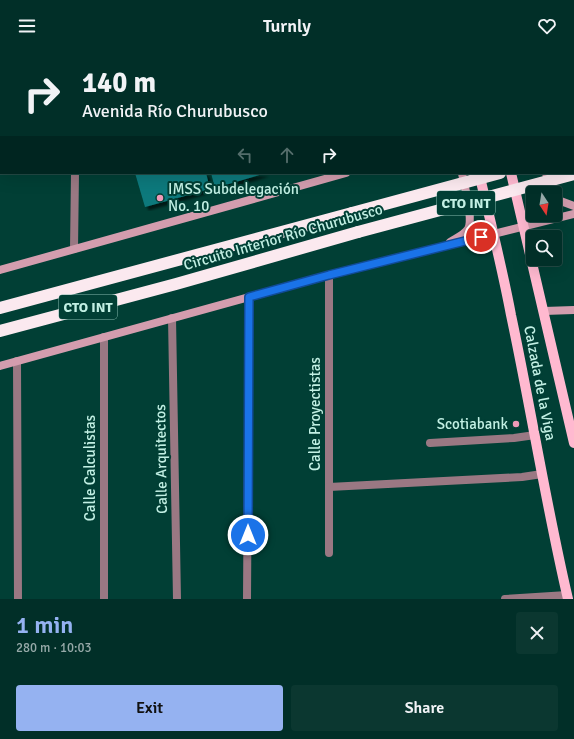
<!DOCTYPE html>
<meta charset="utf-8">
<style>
:root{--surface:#012f28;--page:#0b3730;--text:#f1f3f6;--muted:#96a9a8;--line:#234a45;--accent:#95b2f1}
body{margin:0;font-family:Signika,sans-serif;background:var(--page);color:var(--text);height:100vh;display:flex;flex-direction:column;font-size:15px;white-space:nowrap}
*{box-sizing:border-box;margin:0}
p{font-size:13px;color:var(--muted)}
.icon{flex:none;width:22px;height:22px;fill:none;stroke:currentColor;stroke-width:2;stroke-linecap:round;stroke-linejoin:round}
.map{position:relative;height:547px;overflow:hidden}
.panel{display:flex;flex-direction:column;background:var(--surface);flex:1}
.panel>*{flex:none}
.banner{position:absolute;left:0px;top:0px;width:574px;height:122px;box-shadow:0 4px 16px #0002,0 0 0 1px var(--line);background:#012f28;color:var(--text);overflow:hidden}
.needle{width:26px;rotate:168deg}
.fabs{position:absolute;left:526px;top:134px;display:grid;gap:8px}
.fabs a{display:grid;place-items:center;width:36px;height:36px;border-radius:4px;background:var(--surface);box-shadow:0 4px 16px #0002,0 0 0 1px var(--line);font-size:20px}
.pin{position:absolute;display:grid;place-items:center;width:34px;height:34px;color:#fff;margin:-17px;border:2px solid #fff;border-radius:50%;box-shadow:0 1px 4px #0007}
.me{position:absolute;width:44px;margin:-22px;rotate:0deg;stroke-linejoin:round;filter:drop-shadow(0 0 3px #0008)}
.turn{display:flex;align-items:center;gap:14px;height:84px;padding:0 16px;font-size:18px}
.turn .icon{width:52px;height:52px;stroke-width:2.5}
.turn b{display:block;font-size:28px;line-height:34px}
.lanes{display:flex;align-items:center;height:38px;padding:0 16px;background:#0003;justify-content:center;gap:20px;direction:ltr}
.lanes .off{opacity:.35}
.round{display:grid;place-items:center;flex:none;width:42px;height:42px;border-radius:4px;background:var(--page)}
.head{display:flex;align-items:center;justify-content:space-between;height:68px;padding:0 16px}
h1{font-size:24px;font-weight:600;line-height:30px;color:var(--accent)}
.action{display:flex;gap:8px;margin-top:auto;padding:8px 16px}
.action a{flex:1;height:46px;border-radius:4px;background:var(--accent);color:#111;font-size:16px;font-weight:600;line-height:46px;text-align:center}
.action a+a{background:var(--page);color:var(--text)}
header{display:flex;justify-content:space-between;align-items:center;height:52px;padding:0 16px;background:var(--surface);font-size:18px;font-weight:600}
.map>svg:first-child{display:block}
</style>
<header><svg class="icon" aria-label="menu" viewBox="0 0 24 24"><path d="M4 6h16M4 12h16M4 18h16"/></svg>Turnly<svg class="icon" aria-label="heart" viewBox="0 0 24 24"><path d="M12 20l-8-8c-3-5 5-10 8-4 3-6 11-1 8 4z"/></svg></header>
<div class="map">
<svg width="574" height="547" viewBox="0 0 574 547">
<defs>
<filter id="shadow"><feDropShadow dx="3.5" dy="3.5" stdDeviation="1" flood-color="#0009"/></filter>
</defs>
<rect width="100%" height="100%" fill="#013f35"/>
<!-- building -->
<g fill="#0d797c" filter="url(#shadow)">
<path d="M135,121H206L210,137L145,155Z"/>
<path d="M211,121H266L215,136Z"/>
</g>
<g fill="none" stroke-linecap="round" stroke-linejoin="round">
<!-- street -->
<g stroke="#9a7883" stroke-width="8">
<path d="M71,1L82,0"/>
<path d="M0,8H1"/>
<path d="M74,197L75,121"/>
<path d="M329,223V501"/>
<path d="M172,266L177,547"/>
<path d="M104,285V547"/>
<path d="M17,309L18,547"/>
<path d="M430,391L514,386L535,383"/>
<path d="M329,435L522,425L542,422"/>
<path d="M247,547L249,245"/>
<path d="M505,547L567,543"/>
</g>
<!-- secondary -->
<g stroke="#d39dae" stroke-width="8">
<path d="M505,0V1"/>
<path d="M573,58H574"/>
<path d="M546,121L551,141"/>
<path d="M555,145L558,148L574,154"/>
<path d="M450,190C456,186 464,183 468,177C474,167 464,133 462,121"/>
<path d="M0,218L346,121"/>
<path d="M544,259L574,258"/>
<path d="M0,314L329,223L574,162"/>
</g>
<!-- primary -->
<g stroke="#ffb9d0" stroke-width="10">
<path d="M452,0V1"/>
<path d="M482,0V1"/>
<path d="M479,121C490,168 502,215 511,263C531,357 546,453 568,547"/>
<path d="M511,121L574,391"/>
</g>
<!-- highway -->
<g stroke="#fbe9ef" stroke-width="12">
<path d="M573,101H574"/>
<path d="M0,256L352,161"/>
<path d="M0,279L176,232L358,180"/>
</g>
<!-- highway-bridge -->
<g stroke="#fbe9ef" stroke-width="12">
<path d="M352,161L500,121"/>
<path d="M358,180L574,122"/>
</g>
</g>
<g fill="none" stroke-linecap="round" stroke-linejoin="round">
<defs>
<path id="route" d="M248,483L249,245L329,223L481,185"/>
</defs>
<!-- route casing -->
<use href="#route" stroke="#114b97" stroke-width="10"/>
<!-- route -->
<use href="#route" stroke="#1a73e8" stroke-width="7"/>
</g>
<!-- markers -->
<g fill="#ef9ab8" stroke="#013f35" stroke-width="1.5">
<circle cx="160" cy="146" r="4"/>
<circle cx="516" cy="372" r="4"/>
</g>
<g text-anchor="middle" stroke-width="4" stroke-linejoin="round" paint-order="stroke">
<!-- shield labels -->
<g fill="#013f35" stroke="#88bbb0" stroke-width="1">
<rect x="437" y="139" width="58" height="24" rx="3"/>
<rect x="59" y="243" width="58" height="24" rx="3"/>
</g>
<g font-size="14" font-weight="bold" fill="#c2f0e4">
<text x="466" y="156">CTO INT</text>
<text x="88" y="260">CTO INT</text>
</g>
<!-- poi labels -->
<g font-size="15" fill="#c2f0e4" stroke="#013f35" text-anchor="start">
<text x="168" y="142">IMSS Subdelegación<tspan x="168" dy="17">No. 10</tspan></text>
<text x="508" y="377" text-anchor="end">Scotiabank</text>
</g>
<!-- street labels -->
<g font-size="15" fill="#c2f0e4" stroke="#013f35">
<text transform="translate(283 185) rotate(-16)" y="5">Circuito Interior Río Churubusco</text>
<text transform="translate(540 331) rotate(79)" y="5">Calzada de la Viga</text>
<text transform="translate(315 362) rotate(-90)" y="5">Calle Proyectistas</text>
<text transform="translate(161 407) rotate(-91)" y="5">Calle Arquitectos</text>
<text transform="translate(90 416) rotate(-90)" y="5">Calle Calculistas</text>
</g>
</g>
</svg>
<div class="fabs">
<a><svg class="needle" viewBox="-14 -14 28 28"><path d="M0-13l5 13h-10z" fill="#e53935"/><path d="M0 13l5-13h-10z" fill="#96a9a8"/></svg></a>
<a><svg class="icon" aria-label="search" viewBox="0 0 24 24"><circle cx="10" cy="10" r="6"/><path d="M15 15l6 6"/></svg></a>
</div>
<div class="pin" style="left:481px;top:185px;background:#d93025"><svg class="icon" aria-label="arrive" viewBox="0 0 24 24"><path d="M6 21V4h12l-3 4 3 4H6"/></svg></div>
<svg class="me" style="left:248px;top:483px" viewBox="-20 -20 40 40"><circle r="17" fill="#1a73e8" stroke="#fff" stroke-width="3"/><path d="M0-11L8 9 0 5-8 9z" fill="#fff"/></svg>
<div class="banner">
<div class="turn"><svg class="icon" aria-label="right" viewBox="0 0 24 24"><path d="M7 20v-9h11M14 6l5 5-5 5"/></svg><div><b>140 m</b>Avenida Río Churubusco</div></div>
<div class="lanes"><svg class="icon off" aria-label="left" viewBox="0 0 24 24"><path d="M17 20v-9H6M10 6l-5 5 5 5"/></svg><svg class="icon off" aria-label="ahead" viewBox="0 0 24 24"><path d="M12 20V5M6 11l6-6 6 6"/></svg><svg class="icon" aria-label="right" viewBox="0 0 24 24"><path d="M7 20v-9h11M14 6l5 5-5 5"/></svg></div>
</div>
</div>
<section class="panel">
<div class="head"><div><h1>1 min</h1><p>280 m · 10:03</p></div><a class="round"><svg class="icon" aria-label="close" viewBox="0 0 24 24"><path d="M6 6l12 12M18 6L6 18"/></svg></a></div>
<div class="action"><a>Exit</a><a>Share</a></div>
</section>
